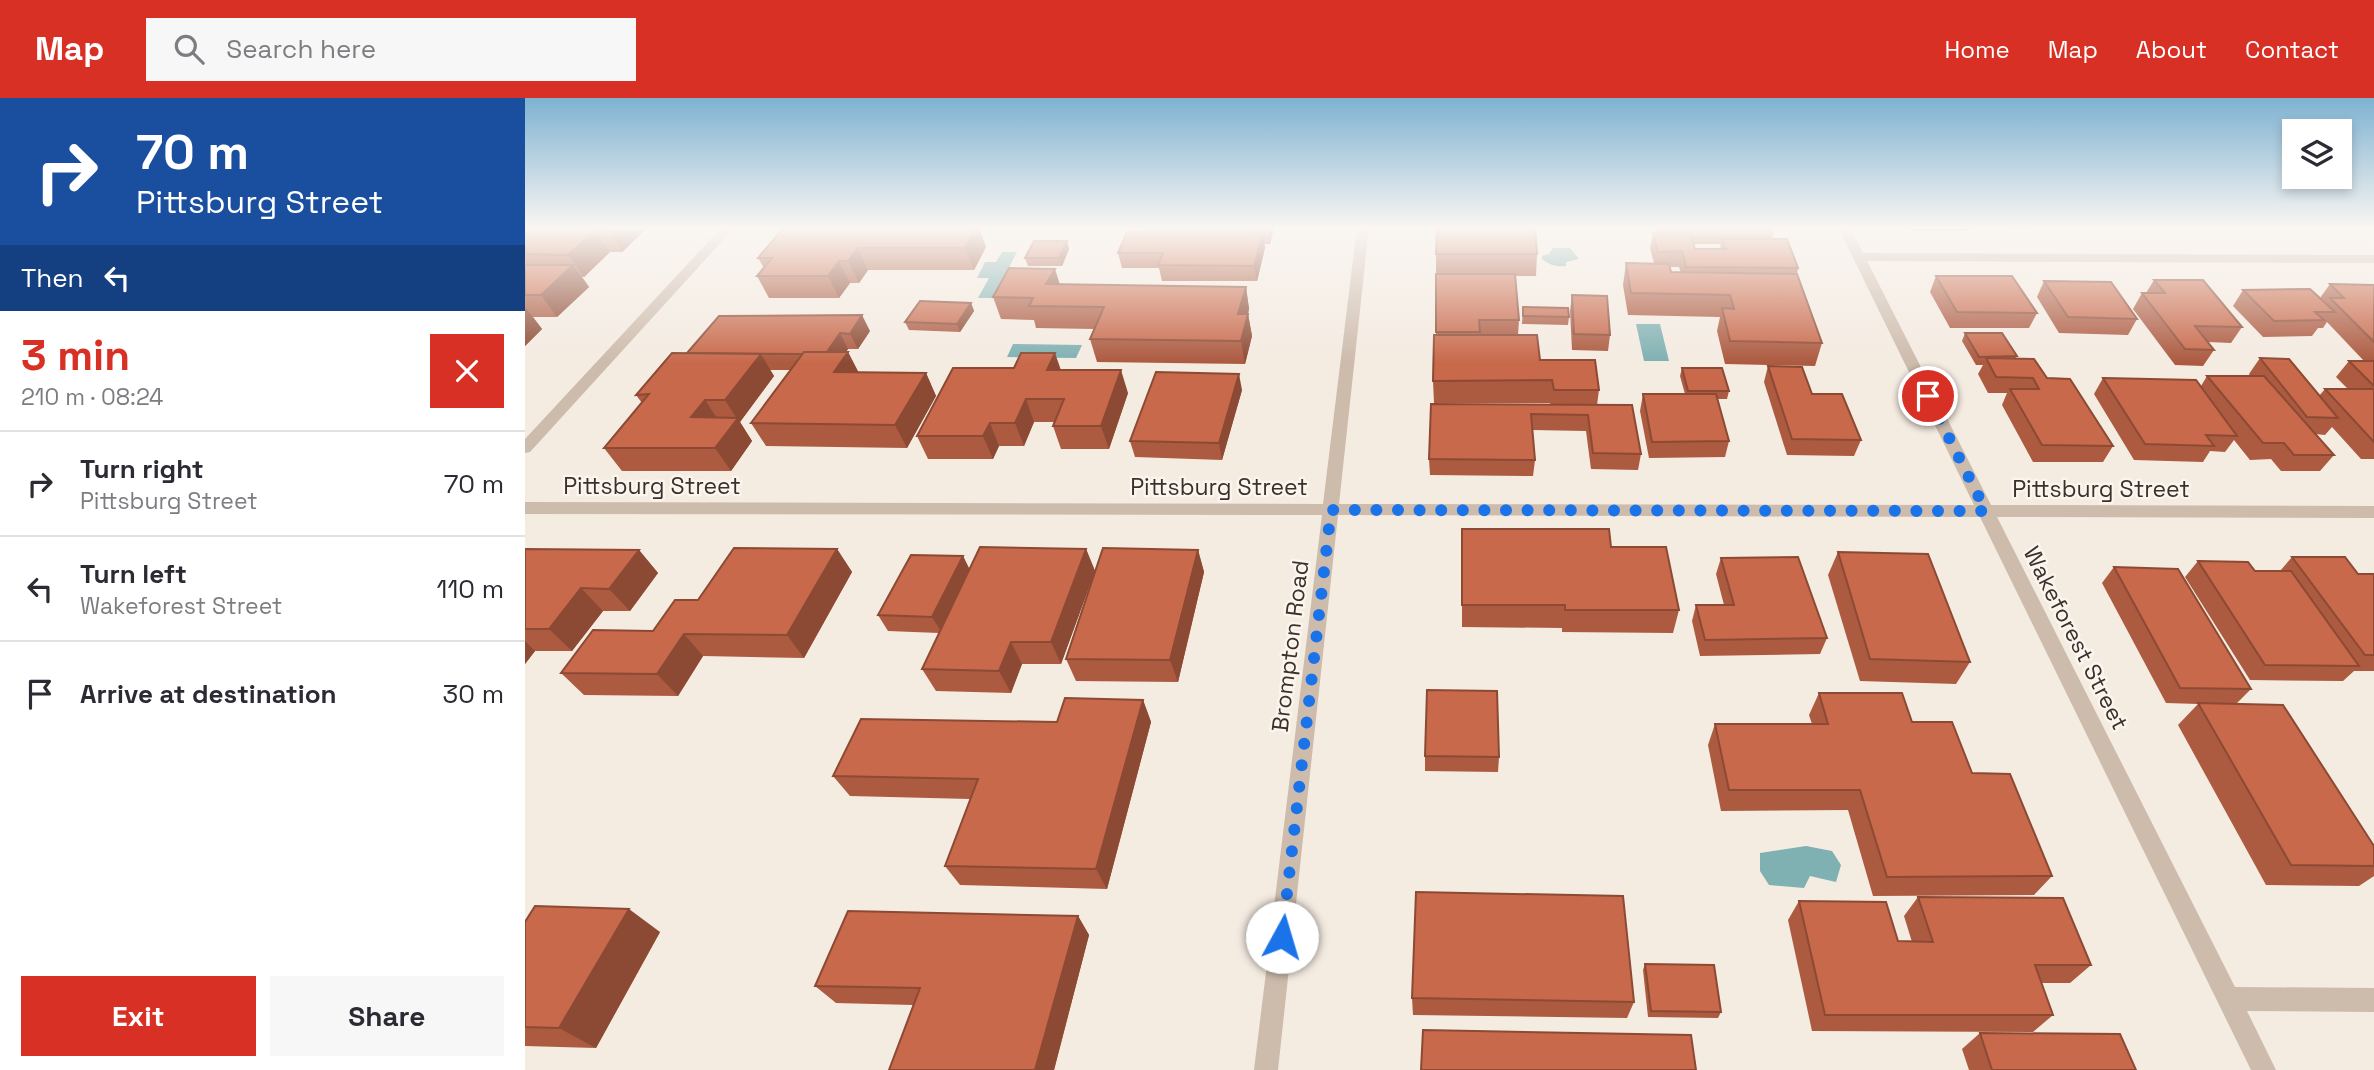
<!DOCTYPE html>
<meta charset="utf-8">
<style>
:root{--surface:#fff;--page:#f7f7f7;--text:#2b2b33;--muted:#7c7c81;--line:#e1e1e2;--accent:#d93025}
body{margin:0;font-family:"Space Grotesk",sans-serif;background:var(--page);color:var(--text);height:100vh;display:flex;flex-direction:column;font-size:26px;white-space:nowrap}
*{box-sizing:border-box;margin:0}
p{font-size:23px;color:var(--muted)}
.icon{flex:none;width:38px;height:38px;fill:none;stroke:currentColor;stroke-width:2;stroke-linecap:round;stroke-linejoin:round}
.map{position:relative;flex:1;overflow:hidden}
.panel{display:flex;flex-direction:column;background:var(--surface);width:525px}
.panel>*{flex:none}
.top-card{background:#1a4fa0;color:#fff;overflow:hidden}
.tools{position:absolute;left:1757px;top:21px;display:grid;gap:14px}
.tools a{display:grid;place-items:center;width:70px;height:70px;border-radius:0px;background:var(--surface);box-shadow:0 4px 10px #0003;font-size:35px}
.pin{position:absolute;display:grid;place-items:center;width:60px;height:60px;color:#fff;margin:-30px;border:4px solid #fff;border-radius:50%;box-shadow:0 2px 7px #0007}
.me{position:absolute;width:77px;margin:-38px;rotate:6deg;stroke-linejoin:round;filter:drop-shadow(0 0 5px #0008)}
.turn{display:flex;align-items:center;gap:24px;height:147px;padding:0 21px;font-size:32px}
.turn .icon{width:91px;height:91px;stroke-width:2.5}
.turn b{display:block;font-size:49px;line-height:60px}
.then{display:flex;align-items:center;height:66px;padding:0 21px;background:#0003;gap:14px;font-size:26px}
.round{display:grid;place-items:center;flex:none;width:74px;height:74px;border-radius:0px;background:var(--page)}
.overview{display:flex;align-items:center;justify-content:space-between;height:119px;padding:0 21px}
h1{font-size:42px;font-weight:700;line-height:52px;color:var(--accent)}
.action{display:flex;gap:14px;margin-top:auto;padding:14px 21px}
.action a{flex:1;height:80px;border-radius:0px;background:var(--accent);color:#fff;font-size:28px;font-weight:700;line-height:80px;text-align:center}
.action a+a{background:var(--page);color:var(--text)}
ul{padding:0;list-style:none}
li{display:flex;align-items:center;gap:21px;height:105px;padding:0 21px;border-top:2px solid var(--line)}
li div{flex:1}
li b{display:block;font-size:26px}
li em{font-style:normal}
header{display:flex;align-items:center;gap:42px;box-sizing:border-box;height:98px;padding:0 35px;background:var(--accent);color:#fff}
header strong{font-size:33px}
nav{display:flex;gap:38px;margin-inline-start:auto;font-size:24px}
.search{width:490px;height:63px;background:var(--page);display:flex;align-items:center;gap:18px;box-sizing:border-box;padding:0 24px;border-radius:0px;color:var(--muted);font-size:26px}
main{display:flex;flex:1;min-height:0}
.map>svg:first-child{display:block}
</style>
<header>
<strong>Map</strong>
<div class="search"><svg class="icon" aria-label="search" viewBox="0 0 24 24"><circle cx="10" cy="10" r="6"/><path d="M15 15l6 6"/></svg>Search here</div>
<nav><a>Home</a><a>Map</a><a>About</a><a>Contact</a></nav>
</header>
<main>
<section class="panel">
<div class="top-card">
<div class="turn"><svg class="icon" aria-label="right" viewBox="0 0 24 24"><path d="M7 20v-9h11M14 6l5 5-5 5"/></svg><div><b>70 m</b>Pittsburg Street</div></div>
<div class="then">Then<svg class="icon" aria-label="left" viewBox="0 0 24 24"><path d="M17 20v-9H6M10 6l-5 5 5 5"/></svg></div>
</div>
<div class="overview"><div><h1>3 min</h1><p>210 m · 08:24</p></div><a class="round" style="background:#d93025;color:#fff"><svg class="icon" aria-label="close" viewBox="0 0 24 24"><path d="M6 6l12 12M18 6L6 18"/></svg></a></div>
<ul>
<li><svg class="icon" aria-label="right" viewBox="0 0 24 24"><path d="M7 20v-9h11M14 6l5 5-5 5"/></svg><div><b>Turn right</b><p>Pittsburg Street</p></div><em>70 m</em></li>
<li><svg class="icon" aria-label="left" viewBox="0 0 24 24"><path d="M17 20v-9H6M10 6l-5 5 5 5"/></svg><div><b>Turn left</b><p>Wakeforest Street</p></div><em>110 m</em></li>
<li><svg class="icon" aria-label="arrive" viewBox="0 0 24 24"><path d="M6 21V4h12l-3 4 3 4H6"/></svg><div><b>Arrive at destination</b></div><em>30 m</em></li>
</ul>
<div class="action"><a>Exit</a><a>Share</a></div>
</section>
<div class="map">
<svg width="1849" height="972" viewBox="0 0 1849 972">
<rect width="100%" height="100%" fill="#f4ebe1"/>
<!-- water -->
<g fill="#7fb0b2">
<path d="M1028,150H1045L1054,161L1041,164V168C1030,169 1025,167 1017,161V158L1024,156Z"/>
<path d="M477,154H492L468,200H453L464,180H452L460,164H471Z"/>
<path d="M1111,226H1135L1144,263H1119Z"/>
<path d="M488,246L557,247L551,260L482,259Z"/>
<path d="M1281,748L1307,753L1316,767L1311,784L1285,778L1279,790L1244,787L1235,773V755Z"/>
</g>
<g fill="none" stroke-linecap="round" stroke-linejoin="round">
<!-- minor -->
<g fill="#cdbbac" fill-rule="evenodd">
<path d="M197,129H210L5,354L0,355V341Z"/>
<path d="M832,129H844L814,406L1449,407L1313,129H1325L1338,155L1849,157V165L1342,163L1466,407L1849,408V420L1472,419L1710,889L1849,890V914L1722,913L1751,972H1726L1455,419L813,417L753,972H729L797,417L0,416V404L798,406Z"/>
</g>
</g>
<!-- wall -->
<g fill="#ac5a40" fill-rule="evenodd">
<path d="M123,129L97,154H85L59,179H57L64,189L32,219H8L17,231L0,248V130Z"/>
<path d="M259,129L461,149L449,172H343L334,185H325L314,200H244L232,178L239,170L233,160Z"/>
<path d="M615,129H749L745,146H739L740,150L732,183H637L634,170H597L593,155L624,134L623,132H616Z"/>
<path d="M1130,129H1250L1247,141L1273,170L1272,176L1297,245L1290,268L1200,266L1192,233L1195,219L1103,217L1098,187L1101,165H1129L1125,150L1128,135H1131ZM1168,146H1196L1195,151H1170ZM1145,169H1154L1156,175L1146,174Z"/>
<path d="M1382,129H1444L1442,133H1384Z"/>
<path d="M1455,129H1505V131Z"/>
<path d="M542,143L544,151L537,168H503L500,160Z"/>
<path d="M911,156H1012L1011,178H990L994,222L993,237L1015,262L1074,292L1072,307L1116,356L1113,372L1066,371L1061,333L1007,332L1010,362L1008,378L905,377L904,361L1026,307L1025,305H909L908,283L911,237Z"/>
<path d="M1411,178L1512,215L1504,230H1425L1405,194Z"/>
<path d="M1629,182L1717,229L1706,245L1683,244L1689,252L1678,268L1650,267L1608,211L1617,195H1621Z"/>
<path d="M1519,183L1612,221L1603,237L1534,235L1512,199Z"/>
<path d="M1805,186L1849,187V361H1836L1807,329L1800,337L1790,336L1809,357L1795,373H1756L1746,361L1725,362L1709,342L1700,354L1685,353L1678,364L1609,362L1569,296L1578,280L1676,288L1682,278H1725L1724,276L1735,260L1794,298L1800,291H1823L1811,279L1824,263H1839L1802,224L1798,230H1793L1787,238L1738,239L1708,208L1718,192L1795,200Z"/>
<path d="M535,187L721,189L724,211L723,216L727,238L720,266L572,264L565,241L570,231L511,230L509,222L476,221L468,199Z"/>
<path d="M1047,197L1085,237L1083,253L1047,252L1045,213Z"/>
<path d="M446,205L449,213L435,234L384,232L380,224Z"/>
<path d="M998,209L1044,219L1043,227L997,226Z"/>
<path d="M194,218L345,233L333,251H323L321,254H323L333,274L401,275L411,298L382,350L241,348L226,325L266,272H245L249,278L215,324L227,343L206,373H97L79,350L117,305L111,297L162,255Z"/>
<path d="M1440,235L1492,258L1490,261L1522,280L1588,348L1578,364H1508L1477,307L1482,295H1463L1453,276L1458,267H1451L1437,243Z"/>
<path d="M1243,268L1287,296L1336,342L1329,358L1262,357L1239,284Z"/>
<path d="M1157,270L1204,293L1202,301H1192L1204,343L1200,359L1124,360L1115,313L1118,296H1160L1155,278Z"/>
<path d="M536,272L603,295L584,351H536L528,328L529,324H509L499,348H474L468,361H403L392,338Z"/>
<path d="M717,292L697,362L610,359L605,343Z"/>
<path d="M937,431L1086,449L1154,512L1148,535L1037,534V530L937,529Z"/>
<path d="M0,451L114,452L133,475L105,513H78L47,553H10L0,566Z"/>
<path d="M312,451L327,474L279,560L178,558L153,598L59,597L36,575L128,533L173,502Z"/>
<path d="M561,451L570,473L536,566H497L486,595L411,593L397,571L414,535L363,533L353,517L438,458L444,471Z"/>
<path d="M673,452L679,474L653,584L551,583L541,561Z"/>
<path d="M1313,454L1445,564L1431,586L1335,583L1303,477Z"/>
<path d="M1767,459L1833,476H1849V573H1829L1818,583L1725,582L1660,479L1673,463L1730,473H1755Z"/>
<path d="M1196,460L1302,540L1295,556L1175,558L1167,523L1171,507H1199L1191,476Z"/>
<path d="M1589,469L1726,591L1711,606L1849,748V778L1834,788L1741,787L1653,627L1673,606L1641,605L1577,485Z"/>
<path d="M1294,595L1387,624L1447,675L1527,778L1509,797L1348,798L1323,712L1196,713L1183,647L1190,626H1287L1284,617Z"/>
<path d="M618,602L626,624L582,791L435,787L420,768L445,701L325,698L308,678L532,624Z"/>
<path d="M900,658L974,659L973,674L900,673Z"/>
<path d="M1393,799L1566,867L1545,885H1516L1528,917L1508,934L1287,933L1263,822L1274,803L1373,843L1387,844L1379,818Z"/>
<path d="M553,818L564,837L529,972H364L388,907L311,905L290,888Z"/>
<path d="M0,824L135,834L71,950L0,948Z"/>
<path d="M1120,866L1196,914L1193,920L1123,919L1118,872Z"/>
<path d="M887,900L1109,904L1102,920L888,917Z"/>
<path d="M1455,935L1611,972H1444L1437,951Z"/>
</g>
<!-- shaded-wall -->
<g fill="#8c4a34">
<path d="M86,129H123L97,154L83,132Z"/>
<path d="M452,129H454L461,149L449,172L440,150Z"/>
<path d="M743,129H749L745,146L743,131Z"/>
<path d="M71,132L85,154L59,179L43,157Z"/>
<path d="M738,135L740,150L732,183L729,168Z"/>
<path d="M542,143L544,151L537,168L534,160Z"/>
<path d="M333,150L343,172L334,185L323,163Z"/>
<path d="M314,163L325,185L314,200L303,178Z"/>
<path d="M48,167L64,189L32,219L16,197Z"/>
<path d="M530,171L537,193L521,186Z"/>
<path d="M721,189L724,211L720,227L723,216L727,238L720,266L716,243L713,216Z"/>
<path d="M446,205L449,213L435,234L432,226Z"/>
<path d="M0,209L17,231L0,248Z"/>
<path d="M337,217L345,233L333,251L325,236Z"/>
<path d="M315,235L323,251L310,272L301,256Z"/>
<path d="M323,254L335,277L309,274Z"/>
<path d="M530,255L538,278L522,272Z"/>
<path d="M236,256L249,278L215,324L227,343L206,373L190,350L212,321L200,302Z"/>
<path d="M596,272L603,295L584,351L576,328Z"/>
<path d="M401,275L411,298L382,350L370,327Z"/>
<path d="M714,276L717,292L697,362L694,345Z"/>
<path d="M501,301L509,324L499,348L490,325Z"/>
<path d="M180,302L195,325L166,319Z"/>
<path d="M465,325L474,348L468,361L458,338Z"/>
<path d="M312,451L327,474L279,560L262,537Z"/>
<path d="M561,451L570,473L536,566L526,544Z"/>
<path d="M114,452L133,475L105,513L84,491Z"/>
<path d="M673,452L679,474L653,584L645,562Z"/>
<path d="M438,458L446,474L417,535L407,519Z"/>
<path d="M56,490L78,513L47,553L24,531Z"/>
<path d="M159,536L178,558L153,598L132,576Z"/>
<path d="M0,543L10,553L0,566Z"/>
<path d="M486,544L497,566L486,595L474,573Z"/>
<path d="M618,602L626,624L582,791L571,771Z"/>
<path d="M104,811L135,834L71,950L34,930Z"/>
<path d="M553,818L564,837L529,972H510Z"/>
</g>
<!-- building -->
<g fill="#c8694b" stroke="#8c4a34" stroke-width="2">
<path d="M86,129L83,132H71L43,157L0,156V130Z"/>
<path d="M259,129H452L440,150H333L323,163H314L303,178H232L247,160H233Z"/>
<rect x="623" y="129" width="120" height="2"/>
<path d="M912,129H1010L1012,156H911Z"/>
<path d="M1136,129H1250V130H1137Z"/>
<path d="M602,134L738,135L729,168L633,167L638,155H593Z"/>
<path d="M1128,135H1165L1170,151H1201L1197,141H1262L1273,170L1161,169L1157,153L1133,154Z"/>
<path d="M509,143H542L534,160H500Z"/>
<path d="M1101,165L1144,166L1146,174L1272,176L1297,245L1205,243L1197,210L1209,211L1205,197L1106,195Z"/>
<path d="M0,167H48L16,197H0Z"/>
<path d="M484,170L530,171L521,186L721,189L713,216H723L716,243L565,241L579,209L504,208L508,200L468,199Z"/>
<path d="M911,176H990L994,222H954L955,234H911Z"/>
<path d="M1411,178H1487L1512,215L1432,214Z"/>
<path d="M1629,182H1678L1717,229L1670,228L1689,252L1660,251L1617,195H1640Z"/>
<path d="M1519,183L1586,184L1612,221L1543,219Z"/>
<path d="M1805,186L1849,187V244L1805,200H1819Z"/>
<path d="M1785,191L1810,214H1790L1799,222L1749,223L1718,192Z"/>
<path d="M1047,197L1082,198L1085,237L1049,236Z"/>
<path d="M395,203L446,205L432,226L380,224Z"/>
<path d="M998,209L1043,210L1044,219L998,218Z"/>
<path d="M337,217L325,236L315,235L302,254H279L278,256L162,255L194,218Z"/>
<path d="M1440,235H1477L1492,258L1454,259Z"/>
<path d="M909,237H1012L1015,262H1070L1074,292H1029L1027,282L908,283Z"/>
<path d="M279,254H323L309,274L401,275L370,327L226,325Z"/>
<path d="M147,255L236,256L200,302H180L166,319L213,320L190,350H79L124,296L111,297Z"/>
<path d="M496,255H530L522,272H596L576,328H528L539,301H501L490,325H465L458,338H392L428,270H489Z"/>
<path d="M1461,260L1509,261L1522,280L1545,281L1588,348L1517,347L1485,291H1514L1508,280L1471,279Z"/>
<path d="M1735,260L1764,261L1813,320L1782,319Z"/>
<path d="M1824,263H1849V288Z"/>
<path d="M1243,268L1277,269L1287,296H1317L1336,342L1267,341Z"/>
<path d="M1157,270H1197L1204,293H1163Z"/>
<path d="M631,274L714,276L694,345L605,343Z"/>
<path d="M1682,278H1739L1809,357H1769L1759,345H1738Z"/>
<path d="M1578,280L1671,282L1712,338L1681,337L1689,348L1620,346Z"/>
<path d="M1800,291H1849V344Z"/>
<path d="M1118,296H1191L1204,343L1127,344Z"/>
<path d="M906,306L1107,307L1116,356L1068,355L1063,317L1006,316L1010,362L904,361Z"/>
<path d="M937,431H1084L1086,449H1141L1154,512H1040V507H937Z"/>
<path d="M455,449L561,451L526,544H486L474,573L397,571Z"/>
<path d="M209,450L312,451L262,537L159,536L132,576L36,575L68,532L128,533L150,502H173Z"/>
<path d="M578,450L673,452L645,562L541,561Z"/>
<path d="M0,451L114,452L84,491L56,490L24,531H0Z"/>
<path d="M1313,454L1403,456L1445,564L1345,561Z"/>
<path d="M386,457L438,458L407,519L353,517Z"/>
<path d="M1273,459L1302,540L1180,542L1171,507H1209L1196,460Z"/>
<path d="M1767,459H1820L1833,476H1849V557H1840Z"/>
<path d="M1673,463L1723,464L1730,473H1766L1834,568L1740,567Z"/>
<path d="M1589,469L1653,471L1726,591L1655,590Z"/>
<path d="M902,592L972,593L974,659L900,658Z"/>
<path d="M1294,595H1377L1387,624H1427L1447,675L1485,676L1527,778L1362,779L1335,692H1204L1190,626H1303Z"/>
<path d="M540,600L618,602L571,771L420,768L453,681L308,678L336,621L532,624Z"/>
<path d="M1673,605L1758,607L1849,748V768L1766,767Z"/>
<path d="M891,794L1098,798L1109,904L887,900Z"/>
<path d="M1393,799L1538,800L1566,867H1510L1528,917H1300L1274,803L1361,804L1373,843L1408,844Z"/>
<path d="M10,808L104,811L34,930L0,929V824Z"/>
<path d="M323,813L553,818L510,972H364L395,890L290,888Z"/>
<path d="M1120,866L1189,867L1196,914L1126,913Z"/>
<path d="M898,932L1166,937L1171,972H896Z"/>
<path d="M1455,935L1595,936L1611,972H1467Z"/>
</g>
<!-- sky -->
<linearGradient id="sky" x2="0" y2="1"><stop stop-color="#7eb2d2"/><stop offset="0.49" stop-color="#faf6f2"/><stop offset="1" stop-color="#faf6f2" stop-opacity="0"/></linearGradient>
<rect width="1849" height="265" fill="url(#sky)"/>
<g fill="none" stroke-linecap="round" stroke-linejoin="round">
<!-- route -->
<path stroke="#1a73e8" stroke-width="12" stroke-dasharray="0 21.6" d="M757,839L806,412L1461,413L1403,298"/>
</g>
<g text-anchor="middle" stroke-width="5" stroke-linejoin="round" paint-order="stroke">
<!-- street labels -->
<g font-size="23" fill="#3b302b" stroke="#fbf5ee">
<text x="127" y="396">Pittsburg Street</text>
<text x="694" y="397">Pittsburg Street</text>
<text x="1576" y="399">Pittsburg Street</text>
<text transform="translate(1551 540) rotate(63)" y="8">Wakeforest Street</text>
<text transform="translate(765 548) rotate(-83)" y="8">Brompton Road</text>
</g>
</g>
</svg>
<div class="tools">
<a><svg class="icon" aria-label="layers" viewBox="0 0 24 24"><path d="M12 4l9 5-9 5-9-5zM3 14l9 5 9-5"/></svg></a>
</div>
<div class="pin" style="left:1403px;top:298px;background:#d93025"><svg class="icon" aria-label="arrive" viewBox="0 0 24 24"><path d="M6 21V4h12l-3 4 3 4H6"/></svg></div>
<svg class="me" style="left:757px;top:839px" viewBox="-20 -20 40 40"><circle r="19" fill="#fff"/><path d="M0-13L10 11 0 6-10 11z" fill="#1a73e8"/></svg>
</div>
</main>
